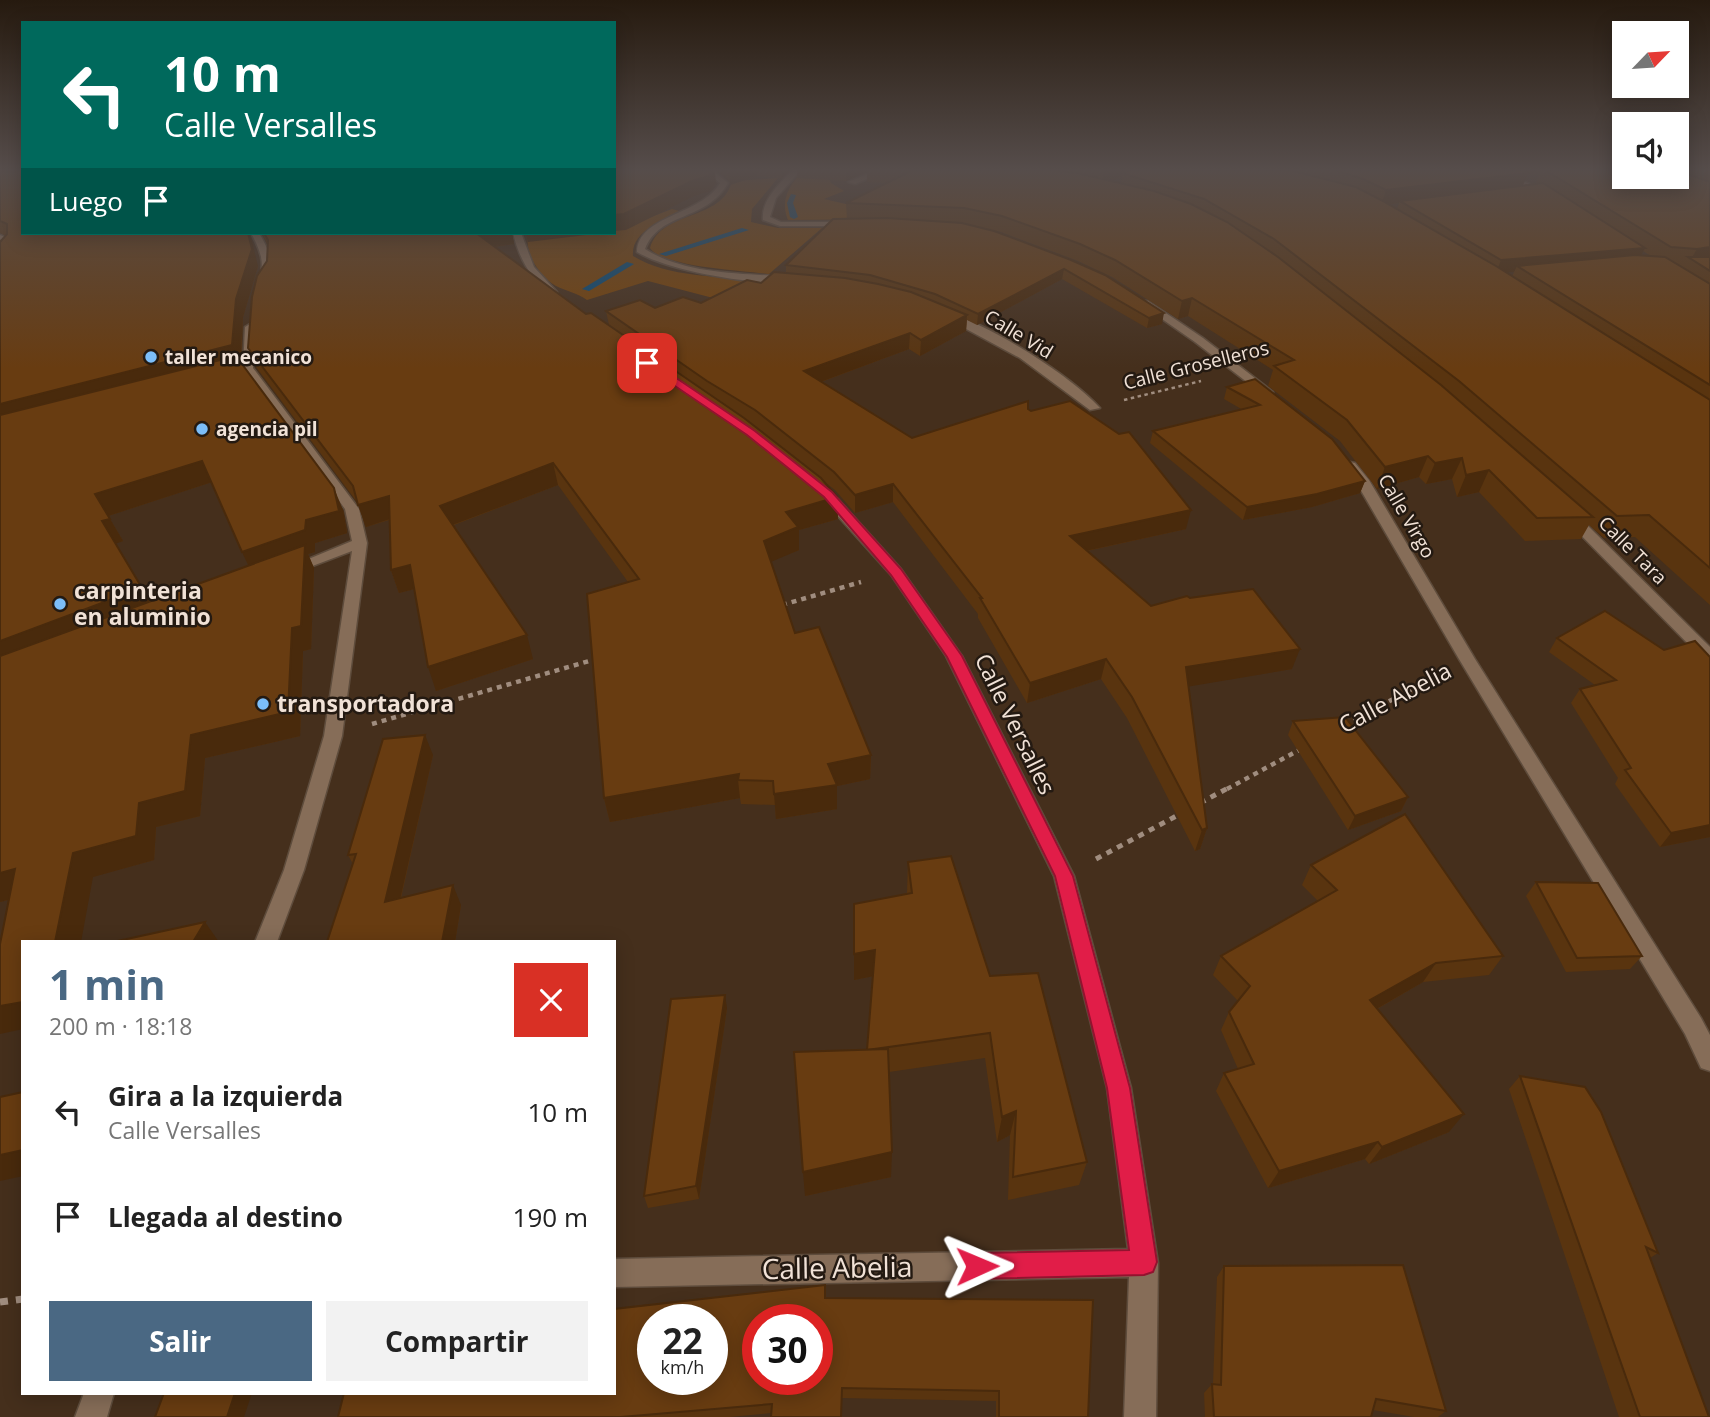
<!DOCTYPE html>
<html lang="es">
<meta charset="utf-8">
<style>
:root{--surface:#fff;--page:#f2f2f2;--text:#222;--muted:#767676;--accent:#4a6883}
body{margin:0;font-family:"Open Sans",sans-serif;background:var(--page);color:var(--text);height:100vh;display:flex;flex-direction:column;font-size:26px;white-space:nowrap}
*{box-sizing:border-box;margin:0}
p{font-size:23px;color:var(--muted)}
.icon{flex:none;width:38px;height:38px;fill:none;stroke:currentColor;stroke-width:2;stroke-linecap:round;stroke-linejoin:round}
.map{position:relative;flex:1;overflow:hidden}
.side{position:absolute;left:21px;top:940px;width:595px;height:455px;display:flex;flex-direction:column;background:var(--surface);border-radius:0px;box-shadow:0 4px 18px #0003}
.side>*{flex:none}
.guide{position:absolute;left:21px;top:21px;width:595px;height:214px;border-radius:0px;box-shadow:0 4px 18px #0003;background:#00695c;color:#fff;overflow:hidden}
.needle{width:46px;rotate:65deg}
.buttons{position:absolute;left:1612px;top:21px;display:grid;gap:14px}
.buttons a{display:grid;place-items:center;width:77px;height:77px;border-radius:0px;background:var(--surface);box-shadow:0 4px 18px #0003;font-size:35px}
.speed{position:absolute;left:637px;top:1304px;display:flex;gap:14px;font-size:35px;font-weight:700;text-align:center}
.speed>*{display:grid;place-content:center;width:91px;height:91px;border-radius:50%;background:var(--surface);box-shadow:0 4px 18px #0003;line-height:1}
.speed small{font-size:18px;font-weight:400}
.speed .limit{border:10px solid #d22;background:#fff;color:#111}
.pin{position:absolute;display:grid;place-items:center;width:60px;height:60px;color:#fff;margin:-30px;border-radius:14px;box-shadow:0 4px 10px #0006}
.me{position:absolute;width:77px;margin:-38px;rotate:89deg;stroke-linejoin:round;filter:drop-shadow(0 0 5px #0008)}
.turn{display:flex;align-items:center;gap:24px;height:147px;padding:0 28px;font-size:32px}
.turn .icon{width:91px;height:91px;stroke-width:2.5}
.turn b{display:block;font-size:49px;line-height:60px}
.then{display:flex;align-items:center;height:66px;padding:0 28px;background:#0003;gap:14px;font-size:26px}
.round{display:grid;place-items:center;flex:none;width:74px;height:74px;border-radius:0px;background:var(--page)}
.head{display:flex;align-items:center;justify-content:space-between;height:119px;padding:0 28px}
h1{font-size:42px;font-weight:700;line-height:52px;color:var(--accent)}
.action{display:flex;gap:14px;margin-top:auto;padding:14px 28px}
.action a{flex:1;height:80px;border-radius:0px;background:var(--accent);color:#fff;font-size:28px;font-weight:700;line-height:80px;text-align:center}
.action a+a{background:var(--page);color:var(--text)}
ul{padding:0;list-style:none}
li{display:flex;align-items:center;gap:21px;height:105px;padding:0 28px}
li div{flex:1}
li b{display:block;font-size:26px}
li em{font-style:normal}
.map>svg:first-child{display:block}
</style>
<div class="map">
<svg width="1710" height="1417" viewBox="0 0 1710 1417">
<rect width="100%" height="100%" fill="#452f1c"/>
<!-- green -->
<g fill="#784206">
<path d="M827,173L831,183L844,191L824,199L894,215L887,219L788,220C781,202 787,189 799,175Z"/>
<path d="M778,178L752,209L751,222L778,228H822L769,274C746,271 662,267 650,248C662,209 722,222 732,181Z"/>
<path d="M672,209L683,212C664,221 631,230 633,256C669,278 719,276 761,280L717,299L648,281L587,300C577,293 566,291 556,286C541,278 525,254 528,238L567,233H614V228L620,229Z"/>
</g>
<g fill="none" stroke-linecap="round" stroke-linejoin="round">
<!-- stream -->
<g fill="#024b7c" fill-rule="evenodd">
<path d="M791,194L796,195L793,203L798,217L794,219L790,217L787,203Z"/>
<path d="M742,228L749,230L666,256L659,254Z"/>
<path d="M627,262L634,264L589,291L582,289Z"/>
</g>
<defs>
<g id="minor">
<path d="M704,170H712L728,183C706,222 660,211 645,249C686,275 743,273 790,277L795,280L793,282C756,286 668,271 637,252C638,215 702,215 720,183Z"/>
<path d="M793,170H801L776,198L770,217L781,222H850L853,226H780L763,220C761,200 780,183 793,170Z"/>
<path d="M877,170H888L855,184L848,182Z"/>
<path d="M1492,170H1502L1553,196L1546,198Z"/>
<path d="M251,233H259C268,248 281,274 262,287L257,284C267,265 260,250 251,233Z"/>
<path d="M513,233H521L534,267L557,292V296H551C531,278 519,259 513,233Z"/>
<path d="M0,235L13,240L14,249L0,264V255L6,249V243L0,241Z"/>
<path d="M1142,301H1148L1203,338L1273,392V396H1265L1195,342L1142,305Z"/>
<path d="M947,312C991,326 1069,374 1100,408L1090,410L1020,358L944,317L942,315Z"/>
<path d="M250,324L255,327L253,368L359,509L367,543L342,736L304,870L277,942H255L284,870L324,736L352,551L294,573L289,574L282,570L352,541L345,509L243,368L245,327Z"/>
<path d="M1350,462L1355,463L1369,480L1475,659L1701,1018L1710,1035V1071L1701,1068L1685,1034L1459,659L1356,482L1344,466Z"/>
<path d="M822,486L827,487L901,569L962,656L1074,876L1131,1088L1158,1263L1156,1417H1124L1129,1277L614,1287V1259L1128,1249L1107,1088L1054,876L946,656L891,575L817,493V487Z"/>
<path d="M1569,511L1574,512L1710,647V661L1704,660L1564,518V512Z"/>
<path d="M84,1393H114L107,1417H75Z"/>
</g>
</defs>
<!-- minor casing -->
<use href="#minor" stroke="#5e4c3c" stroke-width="3"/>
<!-- path-far3 -->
<path stroke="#a08d7f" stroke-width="2.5" stroke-dasharray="3.5 3.5" stroke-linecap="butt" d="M1124,400L1201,381"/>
<!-- path-far2 -->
<g stroke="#a08d7f" stroke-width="4.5" stroke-dasharray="5 5" stroke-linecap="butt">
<path d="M782,605L861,582"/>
<path d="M372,724L596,659"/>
<path d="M1345,725L1436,676"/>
<path d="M1227,789L1301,749"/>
</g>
<!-- path-far1 -->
<g stroke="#a08d7f" stroke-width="5" stroke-dasharray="6 6" stroke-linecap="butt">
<path d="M1200,803L1230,787"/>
<path d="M1096,859L1180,814"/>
</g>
<!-- path -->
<path stroke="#a08d7f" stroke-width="7" stroke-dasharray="8 8" stroke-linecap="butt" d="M0,1302L23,1299"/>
<!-- minor -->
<use href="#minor" fill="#866d58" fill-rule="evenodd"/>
</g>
<!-- wall -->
<g fill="#59340f" fill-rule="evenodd">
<path d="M0,170H23L258,266L243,317L241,362L343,510L347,533L315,543V552L308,554L314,568L311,649L303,651L300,736L205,758L200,816L156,827L154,860L0,902V239L1,241L6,236L0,233ZM212,482L249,566L150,601L115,543L123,541L108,516Z"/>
<path d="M716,170H790L782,178L757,176L730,185V181Z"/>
<path d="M797,170H1710V605L1635,537L1604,538L1589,525L1581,539L1525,541L1479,492L1457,497L1452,479L1426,484L1419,477L1377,489L1340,441L1268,386L1273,370L1188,316L1178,319L1112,277L1078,261L1001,232L965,224L1071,260L1162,324L1147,328L1062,279L977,325L967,320L966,331L920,356L909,349L821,382L912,438L1028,409L1186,529L1087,551L1151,606L1292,669L1188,686L1207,828L1200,849L1195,851L1127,718L1101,679L1027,703L978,618V614L893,502L855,513L835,490L822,480L837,497L838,519L799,530V550L771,561L795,633L871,755L870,779L837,786V809L776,819L775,805L741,804L740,798L610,822L604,798L628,582L558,485L454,525L533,659L436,691L414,589L399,593L391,570L389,520L366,527L357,502L256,367L248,348L267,261V244L262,233H512L514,244L494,247L586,314L609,325L606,311L655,308L701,303L761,283L786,273V265L847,219L846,203L887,183L867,182V172L846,181L797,178ZM1540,173L1536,182L1537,183L1523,185L1528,174ZM1122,177L1121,183L1109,181ZM1399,203L1397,209L1389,204ZM1643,251L1651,256L1641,255ZM1506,272H1514L1512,277Z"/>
<path d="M1255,379L1365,481L1360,493L1312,507L1243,520L1150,443L1153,431L1243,410L1224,399L1227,387Z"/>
<path d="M1605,611L1710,837L1660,847L1615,784L1618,778L1571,703L1580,689L1595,685L1549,652L1557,638Z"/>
<path d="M1293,721L1408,797L1401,811L1348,830L1288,735Z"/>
<path d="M433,755L401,898L461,905L455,942L353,864L348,855Z"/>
<path d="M908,862L990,976L1087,1162L1079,1185L1008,1200L1010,1135L997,1142L985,1058L889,1072L891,1177L805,1196L867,1050L873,976L854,980V954L907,894Z"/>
<path d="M1311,865L1503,956L1489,975L1423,982L1377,1009L1449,1132L1369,1164L1365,1159L1268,1188L1216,1091L1224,1073L1238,1069L1221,1030L1229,1012L1238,1001L1213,975L1221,956L1318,901L1302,885Z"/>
<path d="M1536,882L1642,956L1630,969L1566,972L1526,896Z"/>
<path d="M727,1008L699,1199L648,1208L644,1196Z"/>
<path d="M1520,1076L1658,1253L1650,1258L1709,1417H1619L1509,1089Z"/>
<path d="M1224,1266L1446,1411L1438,1417H1414L1373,1410L1371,1417H1205L1204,1393L1212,1384H1213L1217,1277Z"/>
<path d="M826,1298L1088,1417H996V1401L842,1398L771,1413L730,1417H338Z"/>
</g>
<!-- shaded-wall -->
<g fill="#492a0c">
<path d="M715,170L716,183L710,191L694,196L626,230L614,231V215Z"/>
<path d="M729,170H756L757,176L730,185Z"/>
<path d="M781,170H790L782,178Z"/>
<path d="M846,170H867V172L846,181Z"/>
<path d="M1104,170H1142L1122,173V177L1102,183Z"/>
<path d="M1520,170H1541L1540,173L1528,174L1522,187L1400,201L1399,203L1381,205L1386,190Z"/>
<path d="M248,233H250L258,266L243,317L240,364L0,427V404L236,299Z"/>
<path d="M475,233H512L514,244L479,249Z"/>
<path d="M526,233H603L528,242Z"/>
<path d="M1710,247V263L1691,259L1697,249Z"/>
<path d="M1645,248L1638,261L1517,266L1514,272L1496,273L1501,260Z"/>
<path d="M1064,269L1062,279L977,325L978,314Z"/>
<path d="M1192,298L1188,316L1178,319L1182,301Z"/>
<path d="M1164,313L1162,324L1147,328L1149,318Z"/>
<path d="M967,315L966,331L920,356L921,340Z"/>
<path d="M910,333L909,349L804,388V371Z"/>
<path d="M1428,456L1419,477L1377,489L1385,467Z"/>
<path d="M1462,458L1452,479L1426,484L1435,463Z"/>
<path d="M202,461L212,482L108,516L95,494Z"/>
<path d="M553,463L558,485L447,527L440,506Z"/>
<path d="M1489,470L1479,492L1457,497L1466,475Z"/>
<path d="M1365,481L1360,493L1312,507L1243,520L1247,507Z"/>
<path d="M893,484V502L855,513V495Z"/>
<path d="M334,488L343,510L347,533L315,543V552L308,554L314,568L311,649L303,651L300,736L205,758L200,816L156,827L154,860L93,877L81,942H55L73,853L139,803L191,735L253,575L242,552L306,520Z"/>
<path d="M389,496L396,517L366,527L358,505Z"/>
<path d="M837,497L838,519L799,530V550L766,564L764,541L786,512Z"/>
<path d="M1191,510L1186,529L1067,555L1070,536Z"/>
<path d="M110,519L123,541L115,544L102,521Z"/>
<path d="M410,565L418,588L399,593L391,570Z"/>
<path d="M142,588L156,611L0,671V641Z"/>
<path d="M527,635L533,659L436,691L428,667Z"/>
<path d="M1300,649L1292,669L1180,688L1186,667Z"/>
<path d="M1106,659L1101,679L1027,703L1030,683Z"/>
<path d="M425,735L433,755L395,922L385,902Z"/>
<path d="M871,755L870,779L837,786V809L776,819L774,794L828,764Z"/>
<path d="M739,774L738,780L740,798L610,822L604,798Z"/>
<path d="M1408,797L1401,811L1348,830L1355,816Z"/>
<path d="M1710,825V837L1660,847L1671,833Z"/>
<path d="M1207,828L1200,849L1195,851L1202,830Z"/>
<path d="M15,869L36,892L0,902V873Z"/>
<path d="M453,885L461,905L455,942H442Z"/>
<path d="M205,922L219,942H193Z"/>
<path d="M875,950L874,976L854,980V954Z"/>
<path d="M1436,963L1423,982L1359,1019L1370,1000Z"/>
<path d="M725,995L727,1008L699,1199L696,1186Z"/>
<path d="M23,1002V1029L0,1034V1006Z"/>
<path d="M1016,1111L1010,1135L997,1142L1002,1117Z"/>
<path d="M1464,1114L1449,1132L1369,1164L1382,1147Z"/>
<path d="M1378,1142L1365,1159L1268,1188L1279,1171Z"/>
<path d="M23,1150V1176L0,1181V1155Z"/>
<path d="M892,1152L891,1177L805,1196L803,1172Z"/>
<path d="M235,1393H252L244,1417H227Z"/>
</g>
<!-- building -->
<g fill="#683c11" stroke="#492a0c" stroke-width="2" fill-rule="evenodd">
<path d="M18,170H23V233H248L252,249L236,299L232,345L0,404V242L7,234V224L0,221V171L15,172Z"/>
<path d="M614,170H714L709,176L692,181L624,214L614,215Z"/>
<path d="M913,170H1052L1077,173L1154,191L1191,204L1227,222L1278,257L1441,385L1593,517L1537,518L1489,470L1466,475L1462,458L1435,463L1428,456L1385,467L1347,420L1274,366L1294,360L1192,298L1182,301L1115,260L1080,244L1002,216L964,208L846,203Z"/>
<path d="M1131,170H1289L1356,187L1381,200L1496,266L1710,400V568L1649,515L1617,516L1459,381L1274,239L1204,199L1122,173Z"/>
<path d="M1335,170H1522L1528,173L1386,190L1363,179Z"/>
<path d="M1545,170H1624V177H1676V170L1710,182V247L1697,249L1671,247Z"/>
<path d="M1543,183L1645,248L1501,260L1400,201Z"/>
<path d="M887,218L962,223L994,231L1071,260L1105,275L1164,313L1149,318L1064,269L978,314L935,294L870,275L786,265L833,219Z"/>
<path d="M264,233H476L586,314L591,313L744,418L821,478L837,497L786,512L798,527L764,541L795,633L819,627L871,755L828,764L837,785L774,794L773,781L738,780L739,774L604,798L587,594L639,579L553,463L440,506L527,635L428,667L410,565L391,570L389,496L358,505L353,486L248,348L252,297L257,276L267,261L268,240Z"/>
<path d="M1635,255L1665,257L1710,284V385L1517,266Z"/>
<path d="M1688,257H1710V271Z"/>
<path d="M774,272L845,278L878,284L911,292L967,315L921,340L910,333L804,371L912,438L1028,401V409L1031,411L1070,401L1119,434L1129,432L1191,510L1070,536L1151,606L1187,596L1190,598L1253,589L1300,649L1186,667L1207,828L1202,830L1132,697L1106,659L1030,683L980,598H982L893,484L855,495L834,472L755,410L707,381L606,311L640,300L655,308L683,297L701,303L747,280L761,283Z"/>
<path d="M236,356L334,488L339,511L306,520L305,530L242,552L202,461L95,494L110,519L102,521L142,588L0,641V415Z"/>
<path d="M1255,379L1332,439L1365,481L1317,494L1247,507L1153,431L1260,405L1227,387Z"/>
<path d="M305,545L301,626L292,628L288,712L191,735L185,791L139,803L136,836L73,853L55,942H23V1002L0,1006V944L15,869L0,873V656Z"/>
<path d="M1605,611L1664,650L1695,641L1710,657V825L1671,833L1625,770L1631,768L1580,689L1616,680L1557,638Z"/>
<path d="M1345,717L1408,797L1355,816L1293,721Z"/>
<path d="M425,735L385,902L453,885L442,942H327L356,854L348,855L383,739Z"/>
<path d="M1405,814L1503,956L1436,963L1370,1000L1464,1114L1382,1147L1378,1142L1279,1171L1224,1073L1254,1064L1229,1012L1250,986L1221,956L1337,890L1311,865Z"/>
<path d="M951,856L990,976L1038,973L1087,1162L1013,1177L1016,1111L1002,1117L990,1033L867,1050L875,950L854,954V904L912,893L908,862Z"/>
<path d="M1536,882L1598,883L1642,956L1577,958Z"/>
<path d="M205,922L193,942H113Z"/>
<path d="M725,995L696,1186L644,1196L671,999Z"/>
<path d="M888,1049L892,1152L803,1172L794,1052Z"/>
<path d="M1520,1076L1585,1087L1601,1112L1658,1253L1646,1247L1709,1417H1640Z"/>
<path d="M23,1092V1150L0,1155V1097Z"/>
<path d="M1403,1265L1446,1411L1376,1399L1371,1417H1214L1212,1384L1221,1385L1224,1266Z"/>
<path d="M825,1285V1298L1093,1300L1088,1417H999V1391L842,1388L841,1417H771L772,1404L621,1417H338L344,1393H614V1309ZM653,1320H712V1379H653ZM758,1320H817V1379H758Z"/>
<path d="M164,1393H235L227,1417H155Z"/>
</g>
<!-- sky -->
<linearGradient id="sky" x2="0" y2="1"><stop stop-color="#261a0f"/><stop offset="0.46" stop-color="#564d4b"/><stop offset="1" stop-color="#564d4b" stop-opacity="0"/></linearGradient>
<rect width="1710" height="368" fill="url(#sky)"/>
<!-- route -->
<path fill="#e11d48" stroke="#92132f" stroke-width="2" d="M644,361H651L755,431L832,492L901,569L962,656L1073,876L1130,1088L1157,1262L1153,1272L1144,1275L977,1279L968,1275L964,1266L968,1257L977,1253L1129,1250L1107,1088L1055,876L947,657L891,575L824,497L747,435L644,365Z"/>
<!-- markers -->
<g fill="#7cbef9" stroke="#241a12" stroke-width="2.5">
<circle cx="151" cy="357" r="7"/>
<circle cx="202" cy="429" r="7"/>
<circle cx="60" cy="604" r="7"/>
<circle cx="263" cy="704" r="7"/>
</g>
<g text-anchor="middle" stroke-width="5" stroke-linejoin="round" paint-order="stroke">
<!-- far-street labels -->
<g font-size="19" fill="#f1e2d7" stroke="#241a12">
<text transform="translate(1019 334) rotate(31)" y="7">Calle Vid</text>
<text transform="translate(1196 365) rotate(-14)" y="7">Calle Groselleros</text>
<text transform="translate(1407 516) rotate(60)" y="7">Calle Virgo</text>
<text transform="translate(1633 550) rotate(45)" y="7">Calle Tara</text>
</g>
<!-- far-poi labels -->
<g font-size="19" font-weight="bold" fill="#f1e2d7" stroke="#241a12" text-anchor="start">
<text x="165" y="364">taller mecanico</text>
<text x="216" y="436">agencia pil</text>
</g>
<!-- poi labels -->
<g font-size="23" font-weight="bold" fill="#f1e2d7" stroke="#241a12" text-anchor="start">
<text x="74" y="599">carpinteria<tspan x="74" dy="26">en aluminio</tspan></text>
<text x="277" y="712">transportadora</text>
</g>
<!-- street labels -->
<g font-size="23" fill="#f1e2d7" stroke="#241a12">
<text transform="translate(1395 698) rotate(-28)" y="8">Calle Abelia</text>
<text transform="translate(1015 724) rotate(64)" y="8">Calle Versalles</text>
</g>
<!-- near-street labels -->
<g font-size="28" fill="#f1e2d7" stroke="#241a12">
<text transform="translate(837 1268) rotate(-1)" y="10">Calle Abelia</text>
</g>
</g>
</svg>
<div class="buttons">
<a><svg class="needle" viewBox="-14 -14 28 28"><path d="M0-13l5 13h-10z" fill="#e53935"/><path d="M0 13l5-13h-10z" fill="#767676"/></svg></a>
<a><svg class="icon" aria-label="sound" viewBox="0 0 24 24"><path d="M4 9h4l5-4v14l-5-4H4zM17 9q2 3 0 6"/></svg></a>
</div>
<div class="speed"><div>22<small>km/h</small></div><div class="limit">30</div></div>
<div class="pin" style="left:647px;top:363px;background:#d93025"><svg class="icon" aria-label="arrive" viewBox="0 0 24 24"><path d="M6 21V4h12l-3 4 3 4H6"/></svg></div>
<svg class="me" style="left:977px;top:1266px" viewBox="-20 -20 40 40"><path d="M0-17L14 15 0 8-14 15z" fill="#e11d48" stroke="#fff" stroke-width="4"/></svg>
<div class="guide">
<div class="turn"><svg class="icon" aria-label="left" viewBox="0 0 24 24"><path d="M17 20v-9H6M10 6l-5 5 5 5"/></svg><div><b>10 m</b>Calle Versalles</div></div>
<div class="then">Luego<svg class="icon" aria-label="arrive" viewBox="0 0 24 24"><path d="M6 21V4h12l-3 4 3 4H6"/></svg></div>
</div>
<section class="side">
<div class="head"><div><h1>1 min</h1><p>200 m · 18:18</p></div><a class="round" style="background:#d93025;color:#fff"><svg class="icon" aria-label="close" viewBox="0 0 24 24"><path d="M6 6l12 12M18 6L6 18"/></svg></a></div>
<ul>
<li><svg class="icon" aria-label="left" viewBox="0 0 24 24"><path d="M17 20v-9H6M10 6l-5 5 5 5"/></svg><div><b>Gira a la izquierda</b><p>Calle Versalles</p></div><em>10 m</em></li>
<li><svg class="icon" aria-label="arrive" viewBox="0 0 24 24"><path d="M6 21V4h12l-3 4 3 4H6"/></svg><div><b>Llegada al destino</b></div><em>190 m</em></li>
</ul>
<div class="action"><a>Salir</a><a>Compartir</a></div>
</section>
</div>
